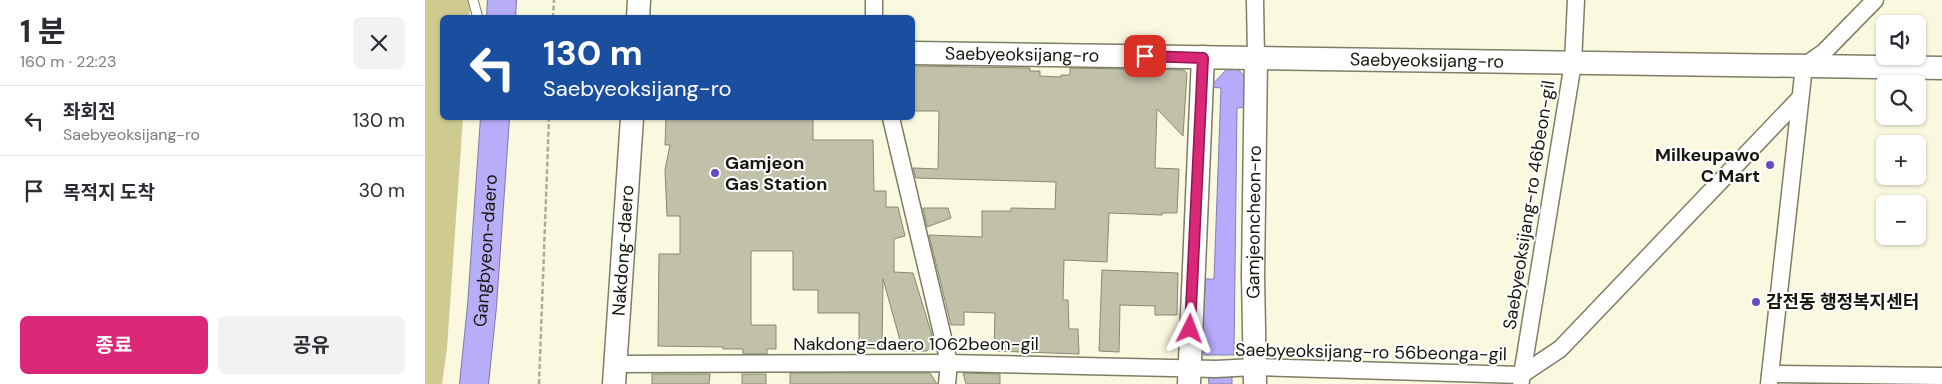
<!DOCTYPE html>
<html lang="ko">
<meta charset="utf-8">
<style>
:root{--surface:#fff;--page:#f2f2f3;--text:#2b2b33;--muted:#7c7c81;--line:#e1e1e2;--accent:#db2777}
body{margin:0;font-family:"DM Sans","Noto Sans KR",sans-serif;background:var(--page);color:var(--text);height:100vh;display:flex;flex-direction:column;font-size:19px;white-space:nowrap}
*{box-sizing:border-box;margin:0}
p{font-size:16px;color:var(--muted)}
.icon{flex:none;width:28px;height:28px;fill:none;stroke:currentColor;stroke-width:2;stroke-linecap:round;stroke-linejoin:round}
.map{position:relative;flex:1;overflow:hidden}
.drawer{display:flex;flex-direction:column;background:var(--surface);width:425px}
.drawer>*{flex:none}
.hud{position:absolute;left:15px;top:15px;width:475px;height:105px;border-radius:8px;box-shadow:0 1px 4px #0004;background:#1a4fa0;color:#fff;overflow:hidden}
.buttons{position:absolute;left:1451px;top:15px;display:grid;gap:10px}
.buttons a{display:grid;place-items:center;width:50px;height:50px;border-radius:8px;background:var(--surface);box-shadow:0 1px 4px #0004;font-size:25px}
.pin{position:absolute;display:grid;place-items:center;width:42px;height:42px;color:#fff;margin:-21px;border-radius:10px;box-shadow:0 2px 8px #0006}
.me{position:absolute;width:55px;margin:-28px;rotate:3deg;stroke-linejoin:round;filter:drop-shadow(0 0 4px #0008)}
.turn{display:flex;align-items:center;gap:18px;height:105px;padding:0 20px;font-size:22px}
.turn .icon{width:65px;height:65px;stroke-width:2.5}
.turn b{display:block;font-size:35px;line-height:42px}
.round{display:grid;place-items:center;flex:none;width:52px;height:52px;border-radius:8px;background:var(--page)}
.head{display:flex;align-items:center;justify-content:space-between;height:85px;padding:0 20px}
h1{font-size:30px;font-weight:700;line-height:38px}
.button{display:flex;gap:10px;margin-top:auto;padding:10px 20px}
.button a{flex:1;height:58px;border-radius:8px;background:var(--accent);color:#fff;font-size:20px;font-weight:700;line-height:58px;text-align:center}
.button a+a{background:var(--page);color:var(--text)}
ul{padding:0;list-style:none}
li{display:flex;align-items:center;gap:15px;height:70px;padding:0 20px;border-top:1px solid var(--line)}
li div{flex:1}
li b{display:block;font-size:19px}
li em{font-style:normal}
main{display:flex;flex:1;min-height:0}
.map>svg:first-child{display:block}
</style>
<main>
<section class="drawer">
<div class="head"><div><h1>1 분</h1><p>160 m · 22:23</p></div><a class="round"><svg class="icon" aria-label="close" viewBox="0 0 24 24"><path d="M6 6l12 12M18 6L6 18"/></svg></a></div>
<ul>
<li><svg class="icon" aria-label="left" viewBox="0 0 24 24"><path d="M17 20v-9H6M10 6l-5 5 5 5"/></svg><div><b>좌회전</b><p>Saebyeoksijang-ro</p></div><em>130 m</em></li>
<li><svg class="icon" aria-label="arrive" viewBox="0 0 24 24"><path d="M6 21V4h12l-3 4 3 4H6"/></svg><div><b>목적지 도착</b></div><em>30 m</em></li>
</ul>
<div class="button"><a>종료</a><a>공유</a></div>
</section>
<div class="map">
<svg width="1517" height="384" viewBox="0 0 1517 384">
<rect width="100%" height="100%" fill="#faf9e0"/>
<!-- green -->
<path fill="#cfcb90" d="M0,0H46L44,17L18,18V118H38L22,348L17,384H0Z"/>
<!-- water -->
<g fill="#b6abfa" stroke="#867eb3">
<path d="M813,69L826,84L825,107L812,108L809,355H779L777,346L779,279H789L796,88L785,87L801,70Z"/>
<path d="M807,374V384H784L783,375Z"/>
</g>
<!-- building -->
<g fill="#c1c0a8" stroke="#898871">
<path d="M488,66L605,68V71H615V76L636,77V75H645V68L759,70L762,73L758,136L732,109L730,168L754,169L752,213H737V215L684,213L682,262L639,260L638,300H643L644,329H653L654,354L569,351L570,313L539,312V325H526L504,235L557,237V211H586V208L630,209L631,182L491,178L488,168L513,169L514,111H488Z"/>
<path d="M241,118H388V140H448L449,191H461V207H473L480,236L469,239V272L488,273L509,342L502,351H478L458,279L457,349L438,348V344H434V313H393V290H368V251H326V325H351V349H342V354H318V349H298V347L233,346L234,254H255V216H242L240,170L245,145H240Z"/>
<path d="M498,208H523L526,218L502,227Z"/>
<path d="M677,270L753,273L752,315H730V306L695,305L694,352L674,351Z"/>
<path d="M365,373H505L512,384H365Z"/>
<path d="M538,373L575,374V384H541Z"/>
<path d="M227,374H285L284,384H227Z"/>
<rect x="317" y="374" width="24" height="10"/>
</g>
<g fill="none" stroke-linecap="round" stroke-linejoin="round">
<defs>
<path id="lane" d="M48,0L53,18"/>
<g id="street">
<path d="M449,0V18"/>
<path d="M830,0L831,59"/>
<path d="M466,118L524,363L522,384"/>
<path d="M191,364L524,363L791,369L829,367L1096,375L1135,349L1375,98"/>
<path d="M1345,374L1517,376"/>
<path d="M1096,381L1148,63L1151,0"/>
<path d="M1344,384L1379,66L1399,52L1450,0"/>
</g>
<g id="secondary">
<path d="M213,18L214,0"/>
<path id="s1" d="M488,53L1517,68"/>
<path id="s2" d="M189,384L207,118"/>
<path d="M764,384L778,57"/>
<path id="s3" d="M830,384L828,275L831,59"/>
</g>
<g id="highway">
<path d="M76,18L77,0"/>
<path id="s4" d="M49,384L57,306L70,118"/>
</g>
</defs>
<!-- lane casing -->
<use href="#lane" stroke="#7e7d66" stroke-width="11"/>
<!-- street casing -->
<use href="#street" stroke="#7e7d66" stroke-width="19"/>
<!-- secondary casing -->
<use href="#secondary" stroke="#7e7d66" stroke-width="25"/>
<!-- highway casing -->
<use href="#highway" stroke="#8078a6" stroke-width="30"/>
<!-- path -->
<g stroke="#adac98" stroke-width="2.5" stroke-dasharray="5 2.5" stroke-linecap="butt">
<path d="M128,18L129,0"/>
<path d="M114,384L124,118"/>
</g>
<!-- lane -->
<use href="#lane" stroke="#fff" stroke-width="9"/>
<!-- street -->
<use href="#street" stroke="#fff" stroke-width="16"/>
<!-- secondary -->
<use href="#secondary" stroke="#fff" stroke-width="22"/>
<!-- highway -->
<use href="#highway" stroke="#b8adf9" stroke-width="28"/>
</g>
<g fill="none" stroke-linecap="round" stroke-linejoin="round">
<defs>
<path id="route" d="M720,56L778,58L765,329"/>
</defs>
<!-- route casing -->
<use href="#route" stroke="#8e194d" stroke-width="12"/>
<!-- route -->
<use href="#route" stroke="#db2777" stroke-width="9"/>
</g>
<!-- markers -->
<g fill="#684ac2" stroke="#fff" stroke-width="2">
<circle cx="1345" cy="165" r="5"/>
<circle cx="290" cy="173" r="5"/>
<circle cx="1331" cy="302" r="5"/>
</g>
<g text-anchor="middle" stroke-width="4" stroke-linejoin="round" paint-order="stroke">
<!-- street labels -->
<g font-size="18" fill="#17160d" stroke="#fff">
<text dy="6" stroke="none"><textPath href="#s1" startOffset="109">Saebyeoksijang-ro</textPath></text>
<text dy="6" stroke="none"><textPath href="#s1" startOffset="514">Saebyeoksijang-ro</textPath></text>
<text transform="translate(1104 205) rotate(-81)" y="6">Saebyeoksijang-ro 46beon-gil</text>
<text dy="6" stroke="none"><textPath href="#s3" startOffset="162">Gamjeoncheon-ro</textPath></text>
<text dy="6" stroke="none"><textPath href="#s4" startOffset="134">Gangbyeon-daero</textPath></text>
<text dy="6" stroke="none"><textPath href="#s2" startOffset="134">Nakdong-daero</textPath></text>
<text x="491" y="350">Nakdong-daero 1062beon-gil</text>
<text transform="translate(946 352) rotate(1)" y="6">Saebyeoksijang-ro 56beonga-gil</text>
</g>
<!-- poi labels -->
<g font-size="18" font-weight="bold" fill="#17160d" stroke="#fff" text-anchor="start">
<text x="1335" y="161" text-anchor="end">Milkeupawo<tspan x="1335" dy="21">C Mart</tspan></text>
<text x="300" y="169">Gamjeon<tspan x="300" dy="21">Gas Station</tspan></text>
<text x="1341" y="308">감전동 행정복지센터</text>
</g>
</g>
</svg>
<div class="buttons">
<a><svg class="icon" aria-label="sound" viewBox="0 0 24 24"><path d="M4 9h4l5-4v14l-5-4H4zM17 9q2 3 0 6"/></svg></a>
<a><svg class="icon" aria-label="search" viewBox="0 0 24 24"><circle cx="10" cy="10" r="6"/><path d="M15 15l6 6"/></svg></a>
<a>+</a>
<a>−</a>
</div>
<div class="pin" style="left:720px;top:56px;background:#d93025"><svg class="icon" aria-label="arrive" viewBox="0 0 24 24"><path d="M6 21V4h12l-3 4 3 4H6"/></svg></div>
<svg class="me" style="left:765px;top:329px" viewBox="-20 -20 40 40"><path d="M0-17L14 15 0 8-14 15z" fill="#db2777" stroke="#fff" stroke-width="4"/></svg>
<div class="hud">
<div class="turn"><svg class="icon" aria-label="left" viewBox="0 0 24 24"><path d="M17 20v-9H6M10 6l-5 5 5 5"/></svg><div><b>130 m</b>Saebyeoksijang-ro</div></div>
</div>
</div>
</main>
